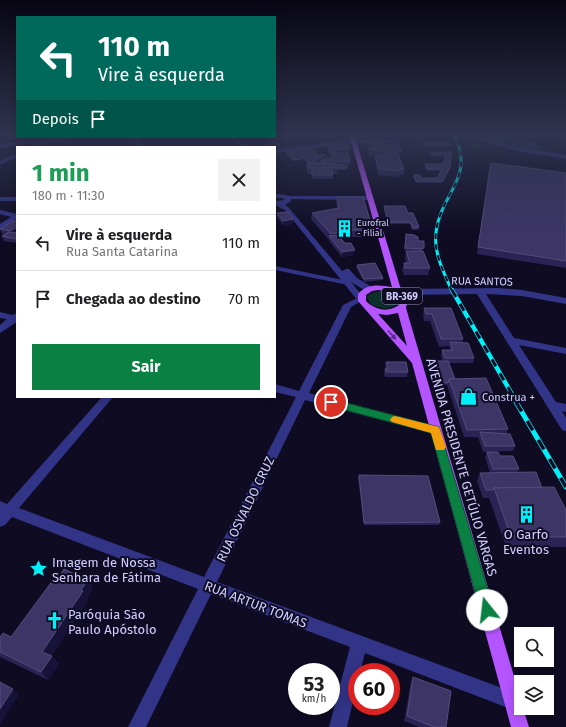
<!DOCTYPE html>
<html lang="pt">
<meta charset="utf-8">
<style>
:root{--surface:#fff;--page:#f2f2f2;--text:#202124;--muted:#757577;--line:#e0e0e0;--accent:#0b8043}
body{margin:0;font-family:"Fira Sans",sans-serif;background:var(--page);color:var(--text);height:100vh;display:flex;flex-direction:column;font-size:15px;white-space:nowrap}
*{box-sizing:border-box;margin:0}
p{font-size:13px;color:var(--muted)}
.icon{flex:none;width:22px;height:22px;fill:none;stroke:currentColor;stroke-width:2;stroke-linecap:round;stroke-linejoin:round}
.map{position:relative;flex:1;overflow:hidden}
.panel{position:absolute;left:16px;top:146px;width:260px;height:252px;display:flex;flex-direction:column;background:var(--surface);border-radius:0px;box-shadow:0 2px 10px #0003}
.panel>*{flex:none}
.banner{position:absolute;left:16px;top:16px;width:260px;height:122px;border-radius:0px;box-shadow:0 2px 10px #0003;background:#00695c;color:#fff;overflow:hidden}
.fabs{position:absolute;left:514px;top:627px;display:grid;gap:8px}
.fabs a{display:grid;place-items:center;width:40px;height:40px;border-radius:0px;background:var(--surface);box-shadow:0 2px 10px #0003;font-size:20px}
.speed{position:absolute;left:288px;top:663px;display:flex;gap:8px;font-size:20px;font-weight:700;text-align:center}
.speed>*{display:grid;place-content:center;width:52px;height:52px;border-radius:50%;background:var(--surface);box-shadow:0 2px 10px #0003;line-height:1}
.speed small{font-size:10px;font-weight:400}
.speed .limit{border:6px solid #d22;background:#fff;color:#111}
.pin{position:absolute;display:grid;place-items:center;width:34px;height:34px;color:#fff;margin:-17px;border:2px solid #fff;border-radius:50%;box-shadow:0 1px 4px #0007}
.me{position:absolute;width:44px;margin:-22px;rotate:344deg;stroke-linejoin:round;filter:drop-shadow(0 0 3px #0008)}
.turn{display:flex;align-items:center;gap:14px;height:84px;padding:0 16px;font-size:18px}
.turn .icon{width:52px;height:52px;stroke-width:2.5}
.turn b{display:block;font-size:28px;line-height:34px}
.then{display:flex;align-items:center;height:38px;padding:0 16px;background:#0003;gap:8px;font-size:15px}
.round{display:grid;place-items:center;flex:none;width:42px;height:42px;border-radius:0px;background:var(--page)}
.overview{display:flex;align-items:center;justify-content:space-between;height:68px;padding:0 16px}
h1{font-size:24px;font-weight:700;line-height:30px;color:#1e9e55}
.button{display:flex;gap:8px;margin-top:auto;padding:8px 16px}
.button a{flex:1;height:46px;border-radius:0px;background:var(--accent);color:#fff;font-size:16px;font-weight:700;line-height:46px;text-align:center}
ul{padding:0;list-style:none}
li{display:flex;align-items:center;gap:12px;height:56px;padding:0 16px;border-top:1px solid var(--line)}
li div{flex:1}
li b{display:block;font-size:15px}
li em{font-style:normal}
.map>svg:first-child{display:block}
</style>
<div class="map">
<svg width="566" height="727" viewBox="0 0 566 727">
<rect width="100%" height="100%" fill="#0e0b23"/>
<!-- green -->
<g fill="#0e2e2b">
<path d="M502,134L554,154L484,142L474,137L470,138L471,140L485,147L482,149H473L458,135Z"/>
<path d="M379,291C387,291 395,292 398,300L397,305L385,309L371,305L367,297L371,293Z"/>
</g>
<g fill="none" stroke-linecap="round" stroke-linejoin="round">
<!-- minor -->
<g fill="#323487" fill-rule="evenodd">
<path d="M391,134H396L402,153H398L394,143H353L275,153V149L353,139H392Z"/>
<path d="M474,134H480L505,144L566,155V159C542,155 492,150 474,134Z"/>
<path d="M503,134H511L542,147L537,148Z"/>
<path d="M553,134L566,136V140L553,135Z"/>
<path d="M62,137H79L50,142L47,140Z"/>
<path d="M132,137H138L143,147H137Z"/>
<path d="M35,140L37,141V143L0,148V144Z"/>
<path d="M288,196H370L373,198L370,200L286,199V197Z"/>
<rect x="0" y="197" width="17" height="4"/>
<path d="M0,210L17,214V219L0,229V224L11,217L0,214Z"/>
<path d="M275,266L348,281L352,283L348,285L275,270Z"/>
<path d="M499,288L522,290L566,298V304L522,296L486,294L514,338L566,348V354L519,345L556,402L566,404V412L562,411L566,418V431L562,430L477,294L398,295L394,292L398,289Z"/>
<path d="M361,296L365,299L351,307L309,393L435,426L439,427L441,430L439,433L435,434L305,400L217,582L513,692L519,695L521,700L519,707L513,710L365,653L360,672H357V685L347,727H329L350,647L211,594L146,727H128L198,589L12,517L5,525L0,527V501L7,504L102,397H113L19,508L204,577L296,397L275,392V384L299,391L343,305Z"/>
<path d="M0,312L12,315L17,313V322L0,333V325L7,319L0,318Z"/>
</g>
<!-- tertiary -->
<g fill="#323487" fill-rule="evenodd">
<path d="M43,137L53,140L43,145L34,144V142Z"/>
<path d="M230,137H236L245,147H239Z"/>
<path d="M17,153V157L0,165V161Z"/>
<path d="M275,194L286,195L291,199V201L285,205L289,208L342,271L346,269H349L357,278L372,287V291H366L351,282L365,299L364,301H358L285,210L275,205V201L285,200L282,198H275Z"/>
</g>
<!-- primary -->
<path fill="#b555ff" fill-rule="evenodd" d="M349,134H354L402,293L408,299L406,308L521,700V708H523L529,727H511L412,363L358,301V294C367,283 379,285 392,287ZM378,290L391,292L400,300L399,305C388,313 375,310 366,301V295L372,291ZM398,313L407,346L378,314L387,315Z"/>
<defs>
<path id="rail-far2" d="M452,291C444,273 433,252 436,232C441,192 476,178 454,134"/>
<path id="rail-far1" d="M452,290L517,403"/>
<path id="rail" d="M516,402L566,487"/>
</defs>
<!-- rail-far2 casing -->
<use href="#rail-far2" stroke="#00eff9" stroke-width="3"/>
<!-- rail-far1 casing -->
<use href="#rail-far1" stroke="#00eff9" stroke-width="4.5"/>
<!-- rail casing -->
<use href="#rail" stroke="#00eff9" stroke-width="5"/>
<!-- rail-far2 -->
<use href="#rail-far2" stroke="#0e0b23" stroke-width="2" stroke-dasharray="5.5" stroke-linecap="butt"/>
<!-- rail-far1 -->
<use href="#rail-far1" stroke="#0e0b23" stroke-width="3" stroke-dasharray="8" stroke-linecap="butt"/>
<!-- rail -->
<use href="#rail" stroke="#0e0b23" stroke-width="3.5" stroke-dasharray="11" stroke-linecap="butt"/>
</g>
<!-- wall -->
<g fill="#2a2353">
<path d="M306,134H317L316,136Z"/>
<path d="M363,134H369V138H364Z"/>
<path d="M370,134H376V137H371Z"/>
<path d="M365,140L382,143V145L404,169V175H400L399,177L378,175L375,161V156H369L368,154L369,148H375V147H366L365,143Z"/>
<path d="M424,142L450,145V147H426L424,144Z"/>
<path d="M327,145H336L350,149V151H338V152H336V153L350,162V166H346L347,170H337V174H333V179H312V174H307V164H308L304,160L294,162L286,153V151L318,156L325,155V157L316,162H321L324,160L332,158V156H330L329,152L327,149Z"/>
<path d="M431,152H452L450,169L442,183H416L413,177L414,175L421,178H437L441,171H427L424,166L425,164H443L445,157L431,156Z"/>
<path d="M491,163L566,173V268L477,254L489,169Z"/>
<path d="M337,197L373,230L372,237H351L341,239L354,255L342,257L329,241V240L311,219L312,213L337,208L336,203Z"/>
<path d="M384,206L408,213L419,227V230H412L410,224H388L384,208Z"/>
<path d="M277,213L293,219V224L283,225L277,217Z"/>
<path d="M0,229L17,233V243L4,241L2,236L5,234H2Z"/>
<path d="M406,234L418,241L423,250L421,251L430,268L428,275H404L402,270L404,263H406L405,258L406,251H420L404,250Z"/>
<path d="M357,265L383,278V280L364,282L356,268Z"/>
<path d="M424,308L463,339L462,343L474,358L473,363H449L455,379L508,429L506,434L515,446L513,451L483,452L478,437H464L447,385L441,386L433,363L434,361H442L441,355L442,350H450L449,346L439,347L430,321H424L423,315Z"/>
<path d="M386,362L408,372L407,377H385L384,374Z"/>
<path d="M487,452L500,456L519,469L517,473L542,488L566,510V547H506L489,498H483L477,481L480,473H490L485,457Z"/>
<path d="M359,475L440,522L439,525H364L358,478Z"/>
<path d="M88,580L93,589L87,598L88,600L51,656L59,664L48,680L0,657V637H11L56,581Z"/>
<path d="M413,677L446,727H419L404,721L411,682Z"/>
</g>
<!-- shaded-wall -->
<g fill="#171238">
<path d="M281,146V148L275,149V147Z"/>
<path d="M325,155V157L312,164V163Z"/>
<path d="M304,158V160L294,162V160Z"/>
<path d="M293,219V224L283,225V221Z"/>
<path d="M17,227V232L12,236L10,231Z"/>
<path d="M351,230V237L333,240L330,237L331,234Z"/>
<path d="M355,250L354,255L342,257V252Z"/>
<path d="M88,580L93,589L87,598L88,600L49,660L42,652L81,590Z"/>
<path d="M52,656L59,664L48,680L41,672Z"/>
<path d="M13,689L19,695L0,724V709Z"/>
</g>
<!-- building -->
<g fill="#3c3565" stroke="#534d7e">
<path d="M363,134H369V136H364Z"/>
<path d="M270,140H275L281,146L275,147H263L262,145H273Z"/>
<path d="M365,140H381L382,143H366Z"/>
<path d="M424,142H448L450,145H426Z"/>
<path d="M335,143L338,148H329L327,145Z"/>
<path d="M37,145V147H31Z"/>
<path d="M336,145H349L350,149H338Z"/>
<path d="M375,145H394L404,169H400V171L379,169L375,155H385L383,150H369V148H376Z"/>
<path d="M310,147L318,154L314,155L316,157L321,154L325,155L310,164L304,158L294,160L286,151Z"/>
<path d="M329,150L336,151V153L330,154Z"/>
<path d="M431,152H452L450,167L443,181H416L414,175H420L421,178H437L442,169H427L425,164H443L446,155L431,154Z"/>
<path d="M332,153H348L350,162L330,161L329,164H312V163L325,162L324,158L333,157Z"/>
<path d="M321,160H324L325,162H321Z"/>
<path d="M491,163L566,173V261L478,247Z"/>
<path d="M307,164H336L337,168H307Z"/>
<path d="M337,165H346L347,168H337Z"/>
<path d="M312,170H332L333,175H312Z"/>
<path d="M337,197H363L373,230H351L331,234L312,213L339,208Z"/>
<path d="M384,206H405L408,213H413L419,227L413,228L410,222H388Z"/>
<path d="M288,212L293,219L283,221L277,213Z"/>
<path d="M13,221H17V227L10,231L0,229Z"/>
<path d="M9,232L17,233V239H16L2,236Z"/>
<path d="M406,234L414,235L418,237V241H424V248L421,249L405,248Z"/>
<path d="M337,235L345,243H351L355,250L342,252L329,236Z"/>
<path d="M406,251H423L430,268H405L404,263H410Z"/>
<path d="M375,263L383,278L364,279L357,265Z"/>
<path d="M424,308H451L463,339H441L432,314H426Z"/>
<path d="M450,342L468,343L474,358H445L442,350H453Z"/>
<path d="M434,361H448L455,379H449L448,383H442Z"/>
<path d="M386,362H406L408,372H386L385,369H388Z"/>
<path d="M486,378L508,429L467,430L449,379Z"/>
<path d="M480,432L510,434L515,446H485Z"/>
<path d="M487,452H498L500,456H513L519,469H493Z"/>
<path d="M536,472L542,488H494L493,490H486L480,473Z"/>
<path d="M359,475L428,476L440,522L364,523Z"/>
<path d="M554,487L566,510V537H511L494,488Z"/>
<path d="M64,569L88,580L81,590L83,591L42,652L52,656L41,672L0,652V637L3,633L11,637L53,580L56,581Z"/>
<path d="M413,677L451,691L446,727H434L407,716Z"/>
<path d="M0,682L13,689L0,709Z"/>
</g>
<!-- one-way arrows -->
<defs><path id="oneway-solid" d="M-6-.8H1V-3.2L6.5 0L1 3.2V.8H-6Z"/></defs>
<use fill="#592c86" href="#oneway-solid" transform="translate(392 335) rotate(49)"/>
<!-- sky -->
<linearGradient id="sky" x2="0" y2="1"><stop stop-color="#080613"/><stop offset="0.57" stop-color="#303450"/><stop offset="1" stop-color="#303450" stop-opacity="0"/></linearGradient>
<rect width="566" height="236" fill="url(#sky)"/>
<!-- route -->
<path fill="#0b8043" stroke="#07532c" d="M331,399L439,427L494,610L492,615L487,617L482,615L480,610L431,433L327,405L326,402L327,400Z"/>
<!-- slow -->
<path fill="#f59e0b" d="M395,416L439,427L446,447L444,450H436L431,433L392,422L390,420L392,417Z"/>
<!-- icons -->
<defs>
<symbol id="building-bare" viewBox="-9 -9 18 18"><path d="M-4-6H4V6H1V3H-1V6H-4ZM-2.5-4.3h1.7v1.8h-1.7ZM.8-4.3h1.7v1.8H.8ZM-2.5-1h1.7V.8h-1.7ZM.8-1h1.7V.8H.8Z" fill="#00eff9" stroke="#0e0b23" stroke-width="2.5" paint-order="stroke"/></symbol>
<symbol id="shop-bare" viewBox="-9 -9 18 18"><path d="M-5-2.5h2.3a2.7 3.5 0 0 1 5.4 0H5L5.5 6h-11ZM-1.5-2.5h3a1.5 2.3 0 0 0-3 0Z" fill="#00eff9" stroke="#0e0b23" stroke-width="2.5" paint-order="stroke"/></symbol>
<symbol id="sight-bare" viewBox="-9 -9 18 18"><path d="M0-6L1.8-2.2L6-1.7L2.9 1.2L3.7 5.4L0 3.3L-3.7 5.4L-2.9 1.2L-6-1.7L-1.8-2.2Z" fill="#00eff9" stroke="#0e0b23" stroke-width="2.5" paint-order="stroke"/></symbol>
<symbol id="church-bare" viewBox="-9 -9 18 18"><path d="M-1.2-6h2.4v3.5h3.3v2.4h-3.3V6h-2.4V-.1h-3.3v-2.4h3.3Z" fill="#00eff9" stroke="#0e0b23" stroke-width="2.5" paint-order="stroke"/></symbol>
</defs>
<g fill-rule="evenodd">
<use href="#building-bare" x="332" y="216" width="25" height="25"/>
<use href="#shop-bare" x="456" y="384" width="25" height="25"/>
<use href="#building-bare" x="514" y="502" width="25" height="25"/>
<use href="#sight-bare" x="26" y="556" width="25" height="25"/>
<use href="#church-bare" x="42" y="608" width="25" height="25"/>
</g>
<g text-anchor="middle" stroke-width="4" stroke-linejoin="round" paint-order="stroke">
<!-- far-poi labels -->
<g font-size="9" fill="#d1ceff" stroke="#0e0b23" text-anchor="start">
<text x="357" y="226">Eurofral<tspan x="357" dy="10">- Filial</tspan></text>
</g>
<!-- shield labels -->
<rect fill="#0e0b23" stroke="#9694bd" stroke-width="1" x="382" y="288" width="40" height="16" rx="3"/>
<g font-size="10" font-weight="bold" fill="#d1ceff">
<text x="402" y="300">BR-369</text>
</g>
<!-- street labels -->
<g font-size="11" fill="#d1ceff" stroke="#0e0b23">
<text transform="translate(482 281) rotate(1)" y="4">RUA SANTOS</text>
</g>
<!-- poi labels -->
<g font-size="11" fill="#d1ceff" stroke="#0e0b23" text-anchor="start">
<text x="482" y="401">Construa +</text>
</g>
<!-- near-street labels -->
<g font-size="13" fill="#d1ceff" stroke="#0e0b23">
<text transform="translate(462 467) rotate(74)" y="5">AVENIDA PRESIDENTE GETÚLIO VARGAS</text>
<text transform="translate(245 509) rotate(-64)" y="5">RUA OSVALDO CRUZ</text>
<text transform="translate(256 604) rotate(21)" y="5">RUA ARTUR TOMAS</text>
</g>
<!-- near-poi labels -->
<g font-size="13" fill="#d1ceff" stroke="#0e0b23" text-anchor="start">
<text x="526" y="539" text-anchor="middle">O Garfo<tspan x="526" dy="15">Eventos</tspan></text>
<text x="52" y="567">Imagem de Nossa<tspan x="52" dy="15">Senhara de Fátima</tspan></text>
<text x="68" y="619">Paróquia São<tspan x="68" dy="15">Paulo Apóstolo</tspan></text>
</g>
</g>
</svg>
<div class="fabs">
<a><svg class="icon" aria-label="search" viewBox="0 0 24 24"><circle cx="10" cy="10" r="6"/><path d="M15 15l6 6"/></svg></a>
<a><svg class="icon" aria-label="layers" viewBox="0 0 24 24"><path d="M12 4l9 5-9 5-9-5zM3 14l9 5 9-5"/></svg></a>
</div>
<div class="speed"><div>53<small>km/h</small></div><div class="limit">60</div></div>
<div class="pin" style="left:331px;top:402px;background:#d93025"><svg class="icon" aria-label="arrive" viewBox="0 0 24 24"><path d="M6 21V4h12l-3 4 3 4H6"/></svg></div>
<svg class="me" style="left:487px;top:610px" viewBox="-20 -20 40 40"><circle r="19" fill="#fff"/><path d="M0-13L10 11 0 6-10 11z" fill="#0b8043"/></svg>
<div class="banner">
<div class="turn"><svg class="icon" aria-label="left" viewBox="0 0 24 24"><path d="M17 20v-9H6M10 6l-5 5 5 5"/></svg><div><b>110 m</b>Vire à esquerda</div></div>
<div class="then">Depois<svg class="icon" aria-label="arrive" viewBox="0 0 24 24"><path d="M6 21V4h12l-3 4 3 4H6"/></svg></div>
</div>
<section class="panel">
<div class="overview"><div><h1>1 min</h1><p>180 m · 11:30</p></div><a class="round"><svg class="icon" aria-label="close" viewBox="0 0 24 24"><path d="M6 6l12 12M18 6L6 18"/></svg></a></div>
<ul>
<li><svg class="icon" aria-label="left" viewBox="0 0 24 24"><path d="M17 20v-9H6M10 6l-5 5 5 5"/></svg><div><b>Vire à esquerda</b><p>Rua Santa Catarina</p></div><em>110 m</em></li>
<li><svg class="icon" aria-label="arrive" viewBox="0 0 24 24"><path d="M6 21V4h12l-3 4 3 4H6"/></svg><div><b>Chegada ao destino</b></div><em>70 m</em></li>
</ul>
<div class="button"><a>Sair</a></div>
</section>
</div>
